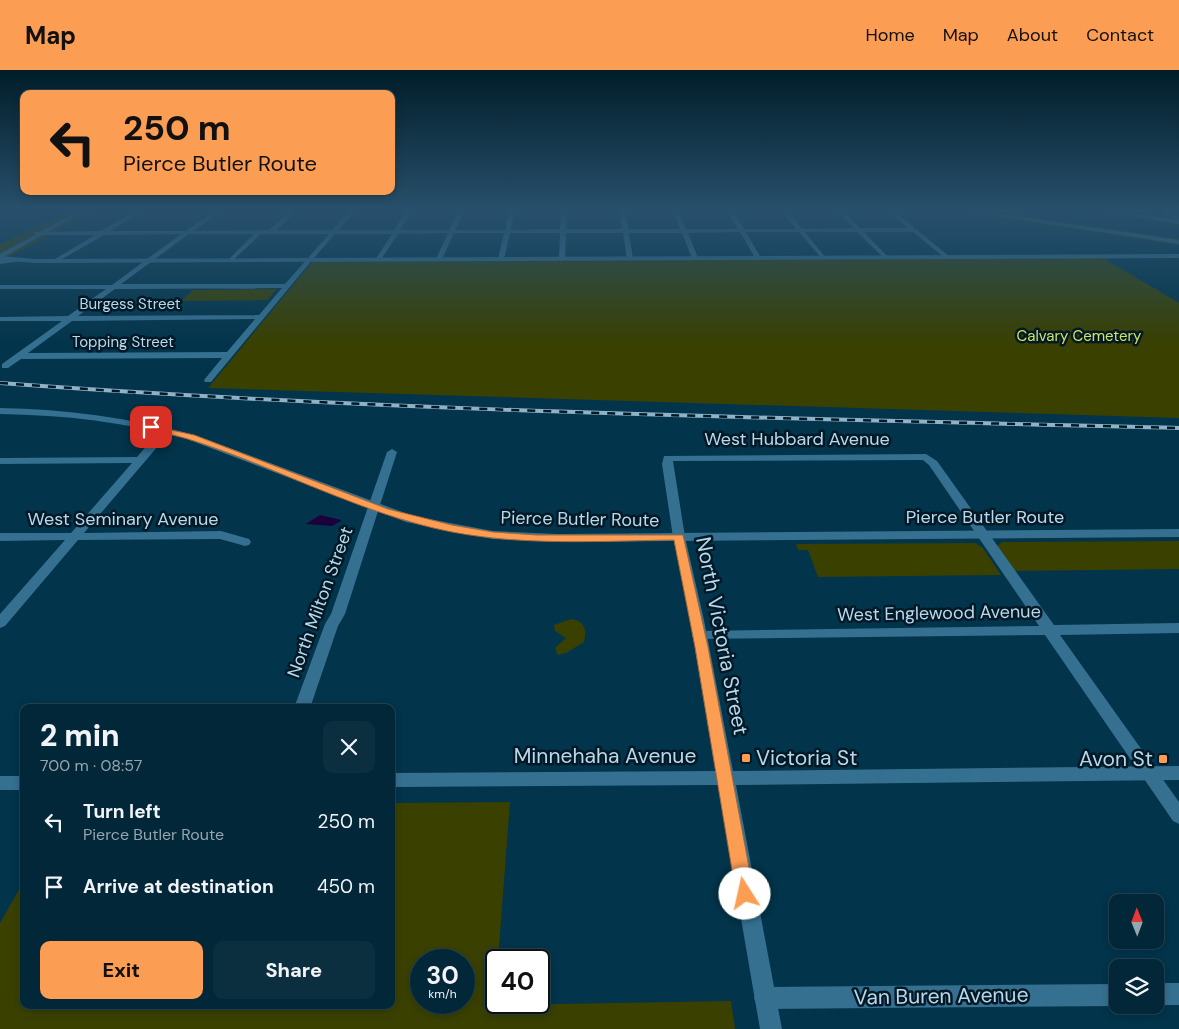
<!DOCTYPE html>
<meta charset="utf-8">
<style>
:root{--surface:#022738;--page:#0c2f40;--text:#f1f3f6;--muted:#96a5ae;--line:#234453;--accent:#fc9d54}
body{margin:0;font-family:"DM Sans",sans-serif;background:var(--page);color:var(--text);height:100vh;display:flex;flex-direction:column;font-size:19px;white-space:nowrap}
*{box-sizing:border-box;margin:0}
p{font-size:16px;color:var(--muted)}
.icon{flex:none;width:28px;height:28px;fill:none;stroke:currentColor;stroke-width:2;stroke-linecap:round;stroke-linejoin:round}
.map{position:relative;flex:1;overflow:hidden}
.sheet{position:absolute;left:20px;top:634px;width:375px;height:305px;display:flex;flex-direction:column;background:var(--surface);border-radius:10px;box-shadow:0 2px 8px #0003,0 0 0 1px var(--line)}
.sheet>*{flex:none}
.top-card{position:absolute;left:20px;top:20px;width:375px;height:105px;border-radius:10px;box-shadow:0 2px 8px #0003,0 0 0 1px var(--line);background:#fc9d54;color:#111;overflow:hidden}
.needle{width:32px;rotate:359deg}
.tools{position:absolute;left:1109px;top:824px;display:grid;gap:10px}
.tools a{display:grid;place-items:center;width:55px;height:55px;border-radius:10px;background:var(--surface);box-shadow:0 2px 8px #0003,0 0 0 1px var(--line);font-size:25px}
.speed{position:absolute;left:410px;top:879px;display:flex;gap:10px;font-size:25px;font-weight:700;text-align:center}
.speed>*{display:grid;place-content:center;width:65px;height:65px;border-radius:50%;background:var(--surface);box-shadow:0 2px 8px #0003,0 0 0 1px var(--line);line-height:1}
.speed small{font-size:12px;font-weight:400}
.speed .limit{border:2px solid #111;border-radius:8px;background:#fff;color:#111}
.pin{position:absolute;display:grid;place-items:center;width:42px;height:42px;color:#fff;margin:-21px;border-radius:10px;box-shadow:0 2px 8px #0006}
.me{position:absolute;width:55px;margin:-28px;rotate:350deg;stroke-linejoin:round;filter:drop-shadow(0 0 4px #0008)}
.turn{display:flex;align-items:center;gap:18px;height:105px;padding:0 20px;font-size:22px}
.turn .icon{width:65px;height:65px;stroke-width:2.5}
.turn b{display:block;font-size:35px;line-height:42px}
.round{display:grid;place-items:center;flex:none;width:52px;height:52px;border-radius:10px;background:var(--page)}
.headline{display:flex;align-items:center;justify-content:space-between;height:85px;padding:0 20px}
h1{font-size:30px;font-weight:800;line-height:38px}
.button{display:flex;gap:10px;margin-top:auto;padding:10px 20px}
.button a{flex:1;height:58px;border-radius:10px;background:var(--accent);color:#111;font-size:20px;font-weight:800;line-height:58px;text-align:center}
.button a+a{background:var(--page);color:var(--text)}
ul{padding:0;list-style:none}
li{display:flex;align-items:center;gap:15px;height:65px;padding:0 20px}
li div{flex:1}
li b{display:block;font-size:19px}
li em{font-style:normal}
header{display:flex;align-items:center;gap:30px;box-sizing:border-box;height:70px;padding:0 25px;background:var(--accent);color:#111}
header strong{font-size:24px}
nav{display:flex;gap:28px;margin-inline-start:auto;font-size:18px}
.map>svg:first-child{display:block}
</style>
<header>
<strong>Map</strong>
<nav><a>Home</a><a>Map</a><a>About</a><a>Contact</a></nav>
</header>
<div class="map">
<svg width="1179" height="959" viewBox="0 0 1179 959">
<rect width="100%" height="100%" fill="#02344b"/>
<!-- green -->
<g fill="#394000" fill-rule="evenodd">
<path d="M68,141H94L0,192V174Z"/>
<path d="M953,141H986L1179,169V175Z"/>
<path d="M1103,188L1179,233V348L208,318L313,191Z"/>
<path d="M277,219L267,230L181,231L193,220Z"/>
<path d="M1179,471V499L1014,501L997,476L1002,472Z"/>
<path d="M975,473L983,478L1001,505L818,507L808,480H798L796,474Z"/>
<path d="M571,549C585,551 587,560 584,572L566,583L558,585L555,578L566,568L555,561L554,555Z"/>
<path d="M510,732L498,890H496L495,935L731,931L735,959H0V853L24,811V935H391V733ZM421,890H464V932H421Z"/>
</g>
<!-- water -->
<path fill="#1b003c" d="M320,445L341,450V451L332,456L306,454Z"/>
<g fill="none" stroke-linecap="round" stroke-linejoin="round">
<!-- minor -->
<g fill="#357091" fill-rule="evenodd">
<path d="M135,141H142L110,161H186L214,141H220L194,161L269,160L291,141H297L276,160H394L406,141H412L400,160H449L458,141H464L455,160H505L509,141H515L511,160L560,159L561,141H567L566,159H622L619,141H625L628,159H680L673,141H679L686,159H738L727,141H733L744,159H796L782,141H788L802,159L854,158L837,141H843L860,158H908L888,141H894L950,187L945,188L913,162H864L887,186L888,187L885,189L857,162H805L825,187L822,189L799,162H746L761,188L758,190L755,188L740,162L688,163L698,188L695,190L692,188L682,163H629L633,189L630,191L627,189L623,163H566L565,189L562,191L559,189L560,163H510L504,189L501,191L498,189L504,163H454L442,189L439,191L436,189L448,163L398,164L380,191L378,192L375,190L392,164H261L231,192L229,191V189L254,164H189L121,214H285L308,188L313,189L211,312H205L204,310L222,288L21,289L8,298H2V294L62,251H0V247L68,246L106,219H0V215H112L181,164L104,165L57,192L55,191V189L95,165H36L34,162L101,161ZM282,218L259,245L78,246L115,219ZM255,249L227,282L28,283L72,251Z"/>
<path d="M1097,141H1112L1179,150V154Z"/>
<path d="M166,357L170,358V362L84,463L221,461L249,469L251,472L249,475L245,476L220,469L78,470L5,556L0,558V544L65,470L0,471V463H71L132,393L0,394V388L137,387L162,358Z"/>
<path d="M392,379L397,382L345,544L338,556L310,638H294L325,554L331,544L387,382Z"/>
<path d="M926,384L937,391L1054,555L1179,553V563L1060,565L1179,732V754L1173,751L1045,565L694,569L692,566L694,563L699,561L1039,556L929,395L923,390L673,391L685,467L679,471L673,467L662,394L664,386Z"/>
<rect x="1155" y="913" width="24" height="22"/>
<path d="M1118,914V935H1120L1118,936L765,939L757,936L754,928L757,920L765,917Z"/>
</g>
<!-- tertiary -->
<g fill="#357091" fill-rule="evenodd">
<path d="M349,141H355L314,188L1179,184V188L35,193L0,190V186L35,189L308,188Z"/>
<path d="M967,141H981L1179,170V174Z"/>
<path d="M679,463L685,467L704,550L733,701L1179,696V710L736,715L782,959H760L718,715L391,717V703L716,701L690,550L673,467Z"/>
<rect x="0" y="706" width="24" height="14"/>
</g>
<!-- secondary -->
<g fill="#357091" fill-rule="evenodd">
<path d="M78,141H85L0,189V184Z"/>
<path d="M1158,141H1165L1179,147V151Z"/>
<path d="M0,190L18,189L21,191L0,194Z"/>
<path d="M0,338C66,339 130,348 195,365L413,446L493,461L557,464L1179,459V467L557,472L493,469L406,452L187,369C126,352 64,345 0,344Z"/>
</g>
<defs>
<path id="rail" d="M0,313C393,342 786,348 1179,358"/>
</defs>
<!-- rail casing -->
<use href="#rail" stroke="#90b2c6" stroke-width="4"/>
<!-- rail -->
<use href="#rail" stroke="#021a27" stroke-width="2.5" stroke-dasharray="8" stroke-linecap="butt"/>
</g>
<!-- sky -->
<linearGradient id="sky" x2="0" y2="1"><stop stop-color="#011d29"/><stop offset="0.51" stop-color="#28506c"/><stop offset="1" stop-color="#28506c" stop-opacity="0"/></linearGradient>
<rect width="1179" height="275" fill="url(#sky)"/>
<!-- route -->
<path fill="#fc9d54" stroke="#a46637" d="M148,355L194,365L388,439L452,455L493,462L537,465H683L708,577L754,824L752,830L745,833L739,830L736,824L695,577L674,470C600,471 525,476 452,462C360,444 277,397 188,369C175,365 161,363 148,359Z"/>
<!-- markers -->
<g fill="#fc9d54" stroke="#021a27" stroke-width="2">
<rect x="741" y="683" width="10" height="10" rx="2.5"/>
<rect x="1158" y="684" width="10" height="10" rx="2.5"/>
</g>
<g text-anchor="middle" stroke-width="5" stroke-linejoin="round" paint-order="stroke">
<!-- far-street labels -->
<g font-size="15" fill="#bbd8eb" stroke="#021a27">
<text x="130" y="239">Burgess Street</text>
<text x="123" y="277">Topping Street</text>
</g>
<!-- far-park labels -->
<g font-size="15" fill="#d2e45a" stroke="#021a27">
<text x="1079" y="271">Calvary Cemetery</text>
</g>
<!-- street labels -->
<g font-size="18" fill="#bbd8eb" stroke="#021a27">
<text x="797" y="375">West Hubbard Avenue</text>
<text x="985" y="453">Pierce Butler Route</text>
<text x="123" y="455">West Seminary Avenue</text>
<text transform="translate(580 449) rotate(1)" y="6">Pierce Butler Route</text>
<text transform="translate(320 532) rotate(-70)" y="6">North Milton Street</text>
<text transform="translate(939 543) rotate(-1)" y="6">West Englewood Avenue</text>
</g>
<!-- near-street labels -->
<g font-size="21" fill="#bbd8eb" stroke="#021a27">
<text transform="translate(722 566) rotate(79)" y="7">North Victoria Street</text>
<text x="605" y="693">Minnehaha Avenue</text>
<text transform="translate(941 926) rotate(-1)" y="7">Van Buren Avenue</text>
</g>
<!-- near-poi labels -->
<g font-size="21" fill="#bbd8eb" stroke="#021a27" text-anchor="start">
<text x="756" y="695">Victoria St</text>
<text x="1153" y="696" text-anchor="end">Avon St</text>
</g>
</g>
</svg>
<div class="tools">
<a><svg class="needle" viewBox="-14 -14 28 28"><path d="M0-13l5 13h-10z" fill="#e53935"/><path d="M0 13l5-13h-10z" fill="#96a5ae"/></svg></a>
<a><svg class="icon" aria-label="layers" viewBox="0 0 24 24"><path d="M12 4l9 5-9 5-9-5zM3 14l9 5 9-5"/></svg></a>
</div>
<div class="speed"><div>30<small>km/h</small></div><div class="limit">40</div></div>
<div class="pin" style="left:151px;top:357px;background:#d93025"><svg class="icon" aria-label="arrive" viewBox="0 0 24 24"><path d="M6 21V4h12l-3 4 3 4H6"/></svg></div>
<svg class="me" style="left:745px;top:824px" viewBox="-20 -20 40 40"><circle r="19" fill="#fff"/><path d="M0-13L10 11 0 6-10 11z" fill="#fc9d54"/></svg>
<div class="top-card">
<div class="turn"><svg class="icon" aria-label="left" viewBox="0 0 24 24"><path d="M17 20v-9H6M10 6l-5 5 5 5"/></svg><div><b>250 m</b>Pierce Butler Route</div></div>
</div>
<section class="sheet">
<div class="headline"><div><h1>2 min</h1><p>700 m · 08:57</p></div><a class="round"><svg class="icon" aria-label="close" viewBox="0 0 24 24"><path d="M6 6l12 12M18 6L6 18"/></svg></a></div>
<ul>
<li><svg class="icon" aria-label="left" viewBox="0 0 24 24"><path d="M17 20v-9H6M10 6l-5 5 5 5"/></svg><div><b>Turn left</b><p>Pierce Butler Route</p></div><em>250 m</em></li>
<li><svg class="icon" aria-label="arrive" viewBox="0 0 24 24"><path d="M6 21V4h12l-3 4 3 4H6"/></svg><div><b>Arrive at destination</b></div><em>450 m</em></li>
</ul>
<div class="button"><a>Exit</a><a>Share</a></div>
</section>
</div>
